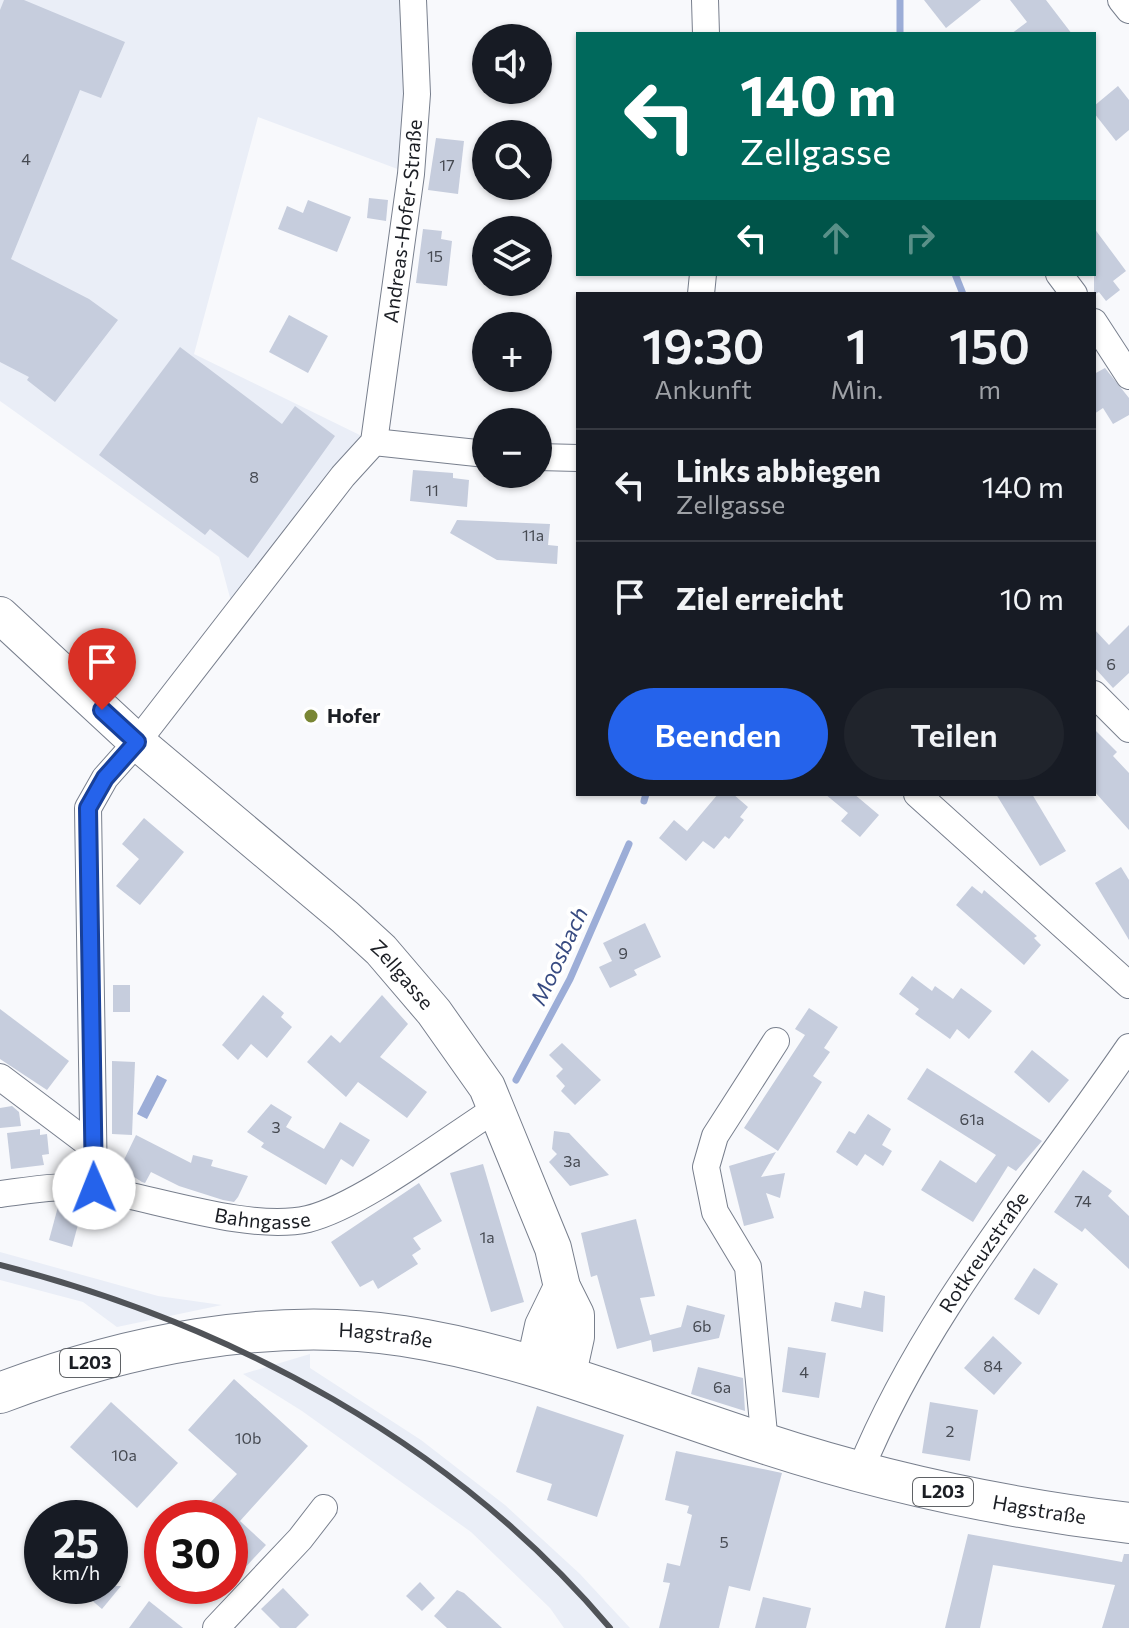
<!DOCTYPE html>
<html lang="de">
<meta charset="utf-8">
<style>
:root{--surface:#171b24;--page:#20242c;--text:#f1f3f6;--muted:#9ea1a6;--line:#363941;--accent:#2563eb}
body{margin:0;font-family:Commissioner,sans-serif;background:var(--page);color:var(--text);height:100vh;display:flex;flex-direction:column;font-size:30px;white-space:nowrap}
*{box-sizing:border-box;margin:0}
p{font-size:26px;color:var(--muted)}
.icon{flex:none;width:44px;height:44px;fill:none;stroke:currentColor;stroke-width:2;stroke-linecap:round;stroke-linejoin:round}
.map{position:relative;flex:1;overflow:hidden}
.sheet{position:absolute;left:576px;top:292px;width:520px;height:504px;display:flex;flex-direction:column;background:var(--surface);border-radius:0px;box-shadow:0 2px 6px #0004}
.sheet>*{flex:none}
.top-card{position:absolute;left:576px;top:32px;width:520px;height:244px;border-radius:0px;box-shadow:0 2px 6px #0004;background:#00695c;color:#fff;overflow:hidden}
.fabs{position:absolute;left:472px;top:24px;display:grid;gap:16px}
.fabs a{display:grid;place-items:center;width:80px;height:80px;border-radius:50%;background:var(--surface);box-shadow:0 2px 6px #0004;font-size:40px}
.speed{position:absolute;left:24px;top:1500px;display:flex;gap:16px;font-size:40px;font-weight:700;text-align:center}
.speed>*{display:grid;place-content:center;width:104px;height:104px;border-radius:50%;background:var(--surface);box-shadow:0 2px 6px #0004;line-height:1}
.speed small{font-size:20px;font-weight:400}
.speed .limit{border:12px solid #d22;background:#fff;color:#111}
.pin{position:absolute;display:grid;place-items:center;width:68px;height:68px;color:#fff;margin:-82px -34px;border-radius:50% 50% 50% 0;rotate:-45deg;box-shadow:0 0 8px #0007}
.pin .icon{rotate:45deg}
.me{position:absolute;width:88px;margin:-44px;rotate:359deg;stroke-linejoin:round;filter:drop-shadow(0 0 6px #0008)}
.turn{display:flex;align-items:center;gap:28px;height:168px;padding:0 32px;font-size:36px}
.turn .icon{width:104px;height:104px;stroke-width:2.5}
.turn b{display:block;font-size:56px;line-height:68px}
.lanes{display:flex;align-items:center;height:76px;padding:0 32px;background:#0003;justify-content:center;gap:40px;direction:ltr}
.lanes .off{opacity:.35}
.eta{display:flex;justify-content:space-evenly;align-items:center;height:136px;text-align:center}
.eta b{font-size:48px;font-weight:600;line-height:56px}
.cta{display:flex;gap:16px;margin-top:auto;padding:16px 32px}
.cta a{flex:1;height:92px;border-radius:48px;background:var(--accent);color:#fff;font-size:32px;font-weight:600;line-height:92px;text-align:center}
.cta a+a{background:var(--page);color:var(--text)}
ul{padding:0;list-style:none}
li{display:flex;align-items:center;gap:24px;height:112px;padding:0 32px;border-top:2px solid var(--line)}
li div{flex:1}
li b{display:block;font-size:30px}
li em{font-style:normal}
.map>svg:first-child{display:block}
</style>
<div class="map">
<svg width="1129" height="1628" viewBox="0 0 1129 1628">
<rect width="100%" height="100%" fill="#f8f9fc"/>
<!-- built -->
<g fill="#eaeef7">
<path d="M0,0H413L411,174L258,117L194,354L374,442L235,616L219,557L0,401Z"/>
<path d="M0,1252L158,1296L222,1305L117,1327L83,1302L0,1280Z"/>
<path d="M310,1354V1368L421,1440L505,1505L580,1574L630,1628H564L550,1608L471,1532L302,1411L243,1374Z"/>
</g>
<!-- water -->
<path fill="#9cadd7" d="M157,1075L167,1080L147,1119L137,1114Z"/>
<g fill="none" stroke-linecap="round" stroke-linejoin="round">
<!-- stream -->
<g stroke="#9cadd7" stroke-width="7">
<path d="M900,0V34"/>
<path d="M955,274L963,294"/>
<path d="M644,801L646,794"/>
<path d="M516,1080L570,979L629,844"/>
</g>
</g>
<!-- building -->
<g fill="#c6cddd">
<path d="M4,0H24L125,42L101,98L80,90L11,259L89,299L118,320L55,402L27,380L29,377L0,362V10Z"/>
<path d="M924,0H981L946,28Z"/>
<path d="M1010,0H1046L1072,34H1011L1027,22Z"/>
<path d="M1118,86L1129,100V130L1116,141L1094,113V106Z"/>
<path d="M436,138L464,141L458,194L428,190Z"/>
<path d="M369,198L388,200L386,221L367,218Z"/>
<path d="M308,200L351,217L337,252L278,229L287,206L303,213Z"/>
<path d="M1094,228L1126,271L1113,281L1120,290L1106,301L1099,292L1094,295Z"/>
<path d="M423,229L442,231L441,239L452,241L447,286L416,283Z"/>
<path d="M289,315L328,336L308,373L269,352Z"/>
<path d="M180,347L282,424L295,406L335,436L248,558L210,529L205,535L99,455Z"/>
<path d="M1105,368L1129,398V415L1113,424L1103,408L1094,414V374Z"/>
<path d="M413,470L453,473V478L469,480L467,507L410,501Z"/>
<path d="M457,520L550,524L548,545L558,546L557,564L497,560L450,533Z"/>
<path d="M1129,625V673L1113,688L1094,667V629L1109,645Z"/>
<path d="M1094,729L1117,752L1113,756L1129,773V830L1094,791Z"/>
<path d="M718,794H733L748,807L740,817L744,820L729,839L725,836L714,849L703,841L686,861L659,838L674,820L687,831Z"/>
<path d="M825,794H854L879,815L860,837L841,821L848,813Z"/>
<path d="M996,794H1032L1066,851L1040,866Z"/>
<path d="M144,818L184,852L140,905L116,886L139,859L122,844Z"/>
<path d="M1121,867L1129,880V940L1095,883Z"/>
<path d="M972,886L982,894L984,890L1037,936L1034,938L1041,945L1024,965L956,905Z"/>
<path d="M645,923L661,957L634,970L637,975L610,988L599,967L612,961L603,943Z"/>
<path d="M912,976L932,991L935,986L953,999L961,988L992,1011L969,1039L957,1029L950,1039L915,1014L919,1009L899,994Z"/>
<rect x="113" y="985" width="17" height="27"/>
<path d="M263,995L284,1013L281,1017L292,1027L267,1058L251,1044L238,1060L222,1045Z"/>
<path d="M382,995L408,1024L380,1057L427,1092L407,1118L358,1082L346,1097L307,1062L331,1035L340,1043Z"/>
<path d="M809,1008L838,1027L824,1048L830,1052L813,1076L822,1082L778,1151L744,1128L805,1035L795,1029Z"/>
<path d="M0,1009L69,1061L47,1090L0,1059Z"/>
<path d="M562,1043L601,1080L575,1105L561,1091L565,1086L556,1076L563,1069L549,1055Z"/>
<path d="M1032,1050L1069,1080L1049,1103L1014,1072Z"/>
<path d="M112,1061L135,1062L132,1135L112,1134Z"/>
<path d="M927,1068L1042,1141L1016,1171L1008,1166L973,1222L921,1190L940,1160L976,1183L996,1155L907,1099Z"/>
<path d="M271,1104L292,1117L286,1127L324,1149L340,1122L370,1140L353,1167L341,1159L326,1185L261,1147L264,1143L247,1132Z"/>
<path d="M12,1106L19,1112L21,1126L0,1128V1108Z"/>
<path d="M868,1114L891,1129L882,1145L892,1151L883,1166L865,1154L857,1166L836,1152L849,1131L855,1134Z"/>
<path d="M40,1129V1135L47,1134L49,1154L42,1155L44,1165L11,1169L7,1133Z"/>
<path d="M554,1131L569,1133L609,1175L570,1186L549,1162L557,1154L552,1149Z"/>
<path d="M136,1135L191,1163L193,1155L213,1160L211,1166L248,1176L238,1197L234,1202L223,1200L179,1186L151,1172L145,1183L142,1182L120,1168Z"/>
<path d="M776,1152L761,1177L785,1173L780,1198L766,1193L774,1218L744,1226L729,1166Z"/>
<path d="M483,1164L524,1302L491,1312L450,1173Z"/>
<path d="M1083,1170L1112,1191L1108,1196L1129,1216V1269L1085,1228L1082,1232L1054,1212Z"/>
<path d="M419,1183L442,1221L413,1238L421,1249L412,1255L418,1264L378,1289L373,1280L360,1287L331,1242Z"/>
<path d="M59,1203L83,1206L72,1247L49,1240Z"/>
<path d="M636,1219L655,1296L640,1298L650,1335L681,1327L687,1305L725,1315L719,1338L653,1352L651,1340L617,1349L597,1275L591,1277L581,1233Z"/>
<path d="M1034,1268L1058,1284L1039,1315L1014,1299Z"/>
<path d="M864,1291L885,1296L883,1332L831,1321L835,1302L861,1308Z"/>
<path d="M993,1336L1022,1363L994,1395L964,1368Z"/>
<path d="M788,1347L826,1353L819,1398L782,1392Z"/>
<path d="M698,1367L743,1378L745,1411L691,1394Z"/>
<path d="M234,1379L308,1446L240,1521L266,1545L230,1584V1518H196L237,1474L188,1430Z"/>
<path d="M111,1402L178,1463L137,1508L70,1447Z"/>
<path d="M930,1402L978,1410L970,1461L922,1453Z"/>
<path d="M537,1406L624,1435L597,1517L547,1500L552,1484L516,1472Z"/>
<path d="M676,1451L782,1473L750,1591L729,1586L719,1628H659L670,1583L663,1582L667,1563L680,1566L692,1515L687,1513L689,1506L665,1500Z"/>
<path d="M968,1534L1122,1562L1124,1554H1129V1628H1102L1115,1585L993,1565L980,1628H945Z"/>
<path d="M420,1582L435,1598L422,1611L406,1596Z"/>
<path d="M75,1586H121L102,1609Z"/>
<path d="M283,1588L309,1615L296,1628H280L261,1609Z"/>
<path d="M457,1590L464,1593L502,1628H447L434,1616Z"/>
<path d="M763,1597L811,1608L806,1628H755Z"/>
<path d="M149,1601L183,1628H129Z"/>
</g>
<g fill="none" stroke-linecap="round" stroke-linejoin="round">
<defs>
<g id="minor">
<path d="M705,0L706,34"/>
<path d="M1121,0L1129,10"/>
<path d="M1059,274L1074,294"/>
<path d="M701,294L703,274"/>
<path d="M1094,322L1129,376"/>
<path d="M374,442L486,454"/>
<path d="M538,457L578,458"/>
<path d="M1094,694L1129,729"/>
<path d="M917,794L1129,985"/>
<path d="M0,1077L93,1147"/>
<path id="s1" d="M94,1188L88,808L105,778L137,742L343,476L374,442L411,174L417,94L413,0"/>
<path id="s2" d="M0,1194C32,1190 65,1184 97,1189C157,1199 250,1232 308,1219C361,1206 448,1139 497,1108"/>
<path d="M765,1444L748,1267L715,1212L706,1167L715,1136L776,1041"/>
<path id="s3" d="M860,1471C923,1316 1035,1184 1129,1047"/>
<path d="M216,1628L300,1539L324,1508"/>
</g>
<g id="secondary">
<path id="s4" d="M0,615L137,742L345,917L381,950L434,1012L487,1087L553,1248L562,1287L576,1315V1337L567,1378"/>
<path d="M534,1367L543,1326L562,1287"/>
</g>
<g id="primary">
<path id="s5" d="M0,1393C126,1345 268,1316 403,1336C527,1355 644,1405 763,1443C882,1482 1004,1508 1129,1523"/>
</g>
</defs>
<!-- minor casing -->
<use href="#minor" stroke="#787f8d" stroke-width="28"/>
<!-- secondary casing -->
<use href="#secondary" stroke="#787f8d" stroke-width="38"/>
<!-- primary casing -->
<use href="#primary" stroke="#787f8d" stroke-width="42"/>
<!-- minor -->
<use href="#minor" stroke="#fff" stroke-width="26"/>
<!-- secondary -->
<use href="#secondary" stroke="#fff" stroke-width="36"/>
<!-- primary -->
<use href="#primary" stroke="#fff" stroke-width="40"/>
<!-- rail -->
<path stroke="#505358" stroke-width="6" d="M0,1265C231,1324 454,1443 610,1628"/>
</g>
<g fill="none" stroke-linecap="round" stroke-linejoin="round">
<defs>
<path id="route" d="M94,1188L88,808L105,778L137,742L102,710"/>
</defs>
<!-- route casing -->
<use href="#route" stroke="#184099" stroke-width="20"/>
<!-- route -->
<use href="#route" stroke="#2563eb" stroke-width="14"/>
</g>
<!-- markers -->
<circle fill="#798634" stroke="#fff" stroke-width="3" cx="311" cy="716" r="8"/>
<g text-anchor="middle" stroke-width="8" stroke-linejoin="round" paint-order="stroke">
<!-- number labels -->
<g font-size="16" fill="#464a52">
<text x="26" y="165">4</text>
<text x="447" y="171">17</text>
<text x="435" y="262">15</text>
<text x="254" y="483">8</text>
<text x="432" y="496">11</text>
<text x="533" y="541">11a</text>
<text x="1111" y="670">6</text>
<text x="623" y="959">9</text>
<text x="972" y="1125">61a</text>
<text x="276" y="1133">3</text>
<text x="572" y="1167">3a</text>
<text x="1083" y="1207">74</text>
<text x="487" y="1243">1a</text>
<text x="702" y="1332">6b</text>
<text x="993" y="1372">84</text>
<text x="804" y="1378">4</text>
<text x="722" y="1393">6a</text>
<text x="950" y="1437">2</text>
<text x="248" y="1444">10b</text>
<text x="124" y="1461">10a</text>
<text x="724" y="1548">5</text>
</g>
<!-- shield labels -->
<g fill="#fff" stroke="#5f6266" stroke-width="2">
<rect x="60" y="1349" width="60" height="28" rx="6"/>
<rect x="913" y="1478" width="60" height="28" rx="6"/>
</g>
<g font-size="18" font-weight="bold" fill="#1b1e24">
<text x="90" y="1369">L203</text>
<text x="943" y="1498">L203</text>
</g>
<!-- street labels -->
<g font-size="20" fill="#1b1e24" stroke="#fff">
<text dy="7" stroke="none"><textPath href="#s1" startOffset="1068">Andreas-Hofer-Straße</textPath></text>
<text dy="7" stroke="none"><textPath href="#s4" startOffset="540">Zellgasse</textPath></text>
<text dy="7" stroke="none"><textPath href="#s2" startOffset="266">Bahngasse</textPath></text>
<text dy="7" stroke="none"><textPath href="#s3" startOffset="252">Rotkreuzstraße</textPath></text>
<text dy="7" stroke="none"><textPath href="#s5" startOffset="394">Hagstraße</textPath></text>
<text dy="7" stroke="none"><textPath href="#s5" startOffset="1072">Hagstraße</textPath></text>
</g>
<!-- poi labels -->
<g font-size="20" font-weight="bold" fill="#1b1e24" stroke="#fff" text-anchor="start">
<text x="327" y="723">Hofer</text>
</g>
<!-- water labels -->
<g font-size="22" font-style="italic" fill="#384b82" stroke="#fff">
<text transform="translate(559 956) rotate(-65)" y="8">Moosbach</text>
</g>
</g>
</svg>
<div class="fabs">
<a><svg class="icon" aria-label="sound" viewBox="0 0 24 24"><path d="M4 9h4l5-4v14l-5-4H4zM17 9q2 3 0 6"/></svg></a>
<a><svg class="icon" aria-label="search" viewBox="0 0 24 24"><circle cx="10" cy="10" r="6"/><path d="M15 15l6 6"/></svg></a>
<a><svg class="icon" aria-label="layers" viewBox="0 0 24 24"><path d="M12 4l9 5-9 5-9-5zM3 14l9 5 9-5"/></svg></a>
<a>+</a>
<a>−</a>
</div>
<div class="speed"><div>25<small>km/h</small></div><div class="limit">30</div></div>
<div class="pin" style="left:102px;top:710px;background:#d93025"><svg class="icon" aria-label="arrive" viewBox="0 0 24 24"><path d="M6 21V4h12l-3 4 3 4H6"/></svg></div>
<svg class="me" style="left:94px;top:1188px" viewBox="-20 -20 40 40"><circle r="19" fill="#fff"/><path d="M0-13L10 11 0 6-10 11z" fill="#2563eb"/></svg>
<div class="top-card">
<div class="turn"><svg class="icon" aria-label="left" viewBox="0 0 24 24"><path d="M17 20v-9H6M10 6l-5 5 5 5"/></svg><div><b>140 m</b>Zellgasse</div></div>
<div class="lanes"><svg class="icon" aria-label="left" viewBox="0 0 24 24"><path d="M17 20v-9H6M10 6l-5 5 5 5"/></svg><svg class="icon off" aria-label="ahead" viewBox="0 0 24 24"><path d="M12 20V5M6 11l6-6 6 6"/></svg><svg class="icon off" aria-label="right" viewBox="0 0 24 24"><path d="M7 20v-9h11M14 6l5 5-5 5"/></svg></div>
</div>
<section class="sheet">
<div class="eta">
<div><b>19:30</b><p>Ankunft</p></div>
<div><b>1</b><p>Min.</p></div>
<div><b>150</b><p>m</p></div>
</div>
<ul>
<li><svg class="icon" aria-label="left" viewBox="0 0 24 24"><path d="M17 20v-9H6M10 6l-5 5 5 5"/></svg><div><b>Links abbiegen</b><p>Zellgasse</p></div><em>140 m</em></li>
<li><svg class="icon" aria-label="arrive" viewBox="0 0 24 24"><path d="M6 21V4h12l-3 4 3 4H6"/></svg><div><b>Ziel erreicht</b></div><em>10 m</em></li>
</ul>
<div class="cta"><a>Beenden</a><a>Teilen</a></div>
</section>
</div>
